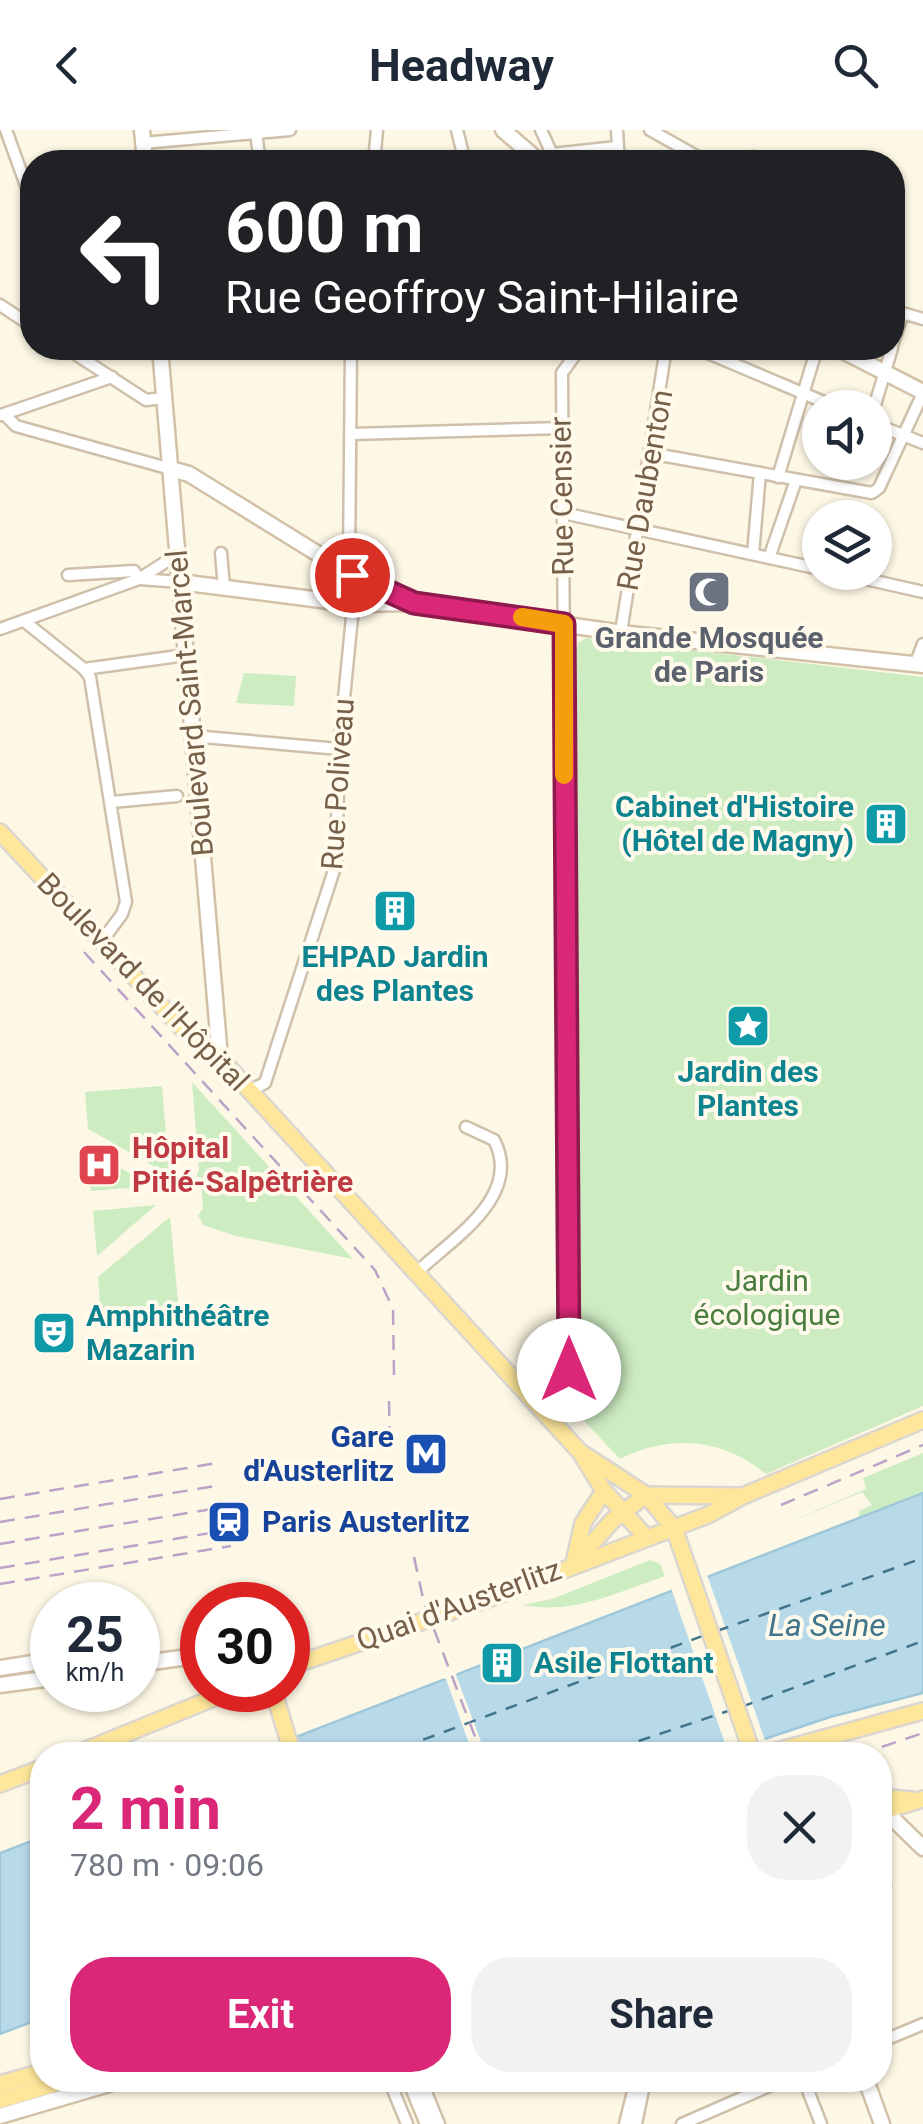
<!DOCTYPE html>
<meta charset="utf-8">
<style>
:root{--surface:#fff;--page:#f2f2f3;--text:#1f2937;--muted:#747a83;--accent:#db2777}
body{margin:0;font-family:Roboto,sans-serif;background:var(--page);color:var(--text);height:100vh;display:flex;flex-direction:column;font-size:38px;white-space:nowrap}
*{box-sizing:border-box;margin:0}
p{font-size:32px;color:var(--muted)}
.icon{flex:none;width:55px;height:55px;fill:none;stroke:currentColor;stroke-width:2;stroke-linecap:round;stroke-linejoin:round}
.map{position:relative;flex:1;overflow:hidden}
.drawer{position:absolute;left:30px;top:1612px;width:862px;height:350px;display:flex;flex-direction:column;background:var(--surface);border-radius:40px;box-shadow:0 2px 8px #0004}
.drawer>*{flex:none}
.top-card{position:absolute;left:20px;top:20px;width:885px;height:210px;border-radius:40px;box-shadow:0 2px 8px #0004;background:#202124;color:#fff;overflow:hidden}
.controls{position:absolute;left:802px;top:260px;display:grid;gap:20px}
.controls a{display:grid;place-items:center;width:90px;height:90px;border-radius:50%;background:var(--surface);box-shadow:0 2px 8px #0004;font-size:50px}
.speed{position:absolute;left:30px;top:1452px;display:flex;gap:20px;font-size:50px;font-weight:700;text-align:center}
.speed>*{display:grid;place-content:center;width:130px;height:130px;border-radius:50%;background:var(--surface);box-shadow:0 2px 8px #0004;line-height:1}
.speed small{font-size:25px;font-weight:400}
.speed .limit{border:15px solid #d22;background:#fff;color:#111}
.pin{position:absolute;display:grid;place-items:center;width:85px;height:85px;color:#fff;margin:-42px;border:5px solid #fff;border-radius:50%;box-shadow:0 2px 10px #0007}
.me{position:absolute;width:110px;margin:-55px;rotate:0deg;stroke-linejoin:round;filter:drop-shadow(0 0 8px #0008)}
.turn{display:flex;align-items:center;gap:35px;height:210px;padding:0 40px;font-size:45px}
.turn .icon{width:130px;height:130px;stroke-width:2.5}
.turn b{display:block;font-size:70px;line-height:85px}
.round{display:grid;place-items:center;flex:none;width:105px;height:105px;border-radius:40px;background:var(--page)}
.summary{display:flex;align-items:center;justify-content:space-between;height:170px;padding:0 40px}
h1{font-size:60px;font-weight:700;line-height:75px;color:var(--accent)}
.action{display:flex;gap:20px;margin-top:auto;padding:20px 40px}
.action a{flex:1;height:115px;border-radius:40px;background:var(--accent);color:#fff;font-size:40px;font-weight:700;line-height:115px;text-align:center}
.action a+a{background:var(--page);color:var(--text)}
header{display:flex;justify-content:space-between;align-items:center;height:130px;padding:0 40px;background:var(--surface);font-size:45px;font-weight:700}
.map>svg:first-child{display:block}
</style>
<header><svg class="icon" aria-label="back" viewBox="0 0 24 24"><path d="M15 5l-7 7 7 7"/></svg>Headway<svg class="icon" aria-label="search" viewBox="0 0 24 24"><circle cx="10" cy="10" r="6"/><path d="M15 15l6 6"/></svg></header>
<div class="map">
<svg width="923" height="1994" viewBox="0 0 923 1994">
<rect width="100%" height="100%" fill="#fdf7e5"/>
<!-- green -->
<g fill="#cdecc2">
<path d="M586,508L923,547V1276L766,1344C722,1308 670,1304 620,1329L574,1280L570,543L578,513Z"/>
<path d="M244,543L296,546L294,576L236,573Z"/>
<path d="M192,952L353,1129L236,1106L203,1095L198,1085L203,1079L201,1047H196L199,1040Z"/>
<path d="M162,956L169,1041L166,1043L88,999L85,962Z"/>
<path d="M88,1020L153,1056L91,1061Z"/>
<path d="M156,1075L97,1126L93,1081Z"/>
<path d="M170,1087L179,1181L101,1188L98,1147Z"/>
<path d="M923,1323V1363L859,1387V1381L872,1375L862,1362L778,1397L866,1359L863,1348Z"/>
<path d="M650,1430L660,1434L665,1446C619,1462 572,1485 523,1475L552,1469Z"/>
</g>
<!-- water -->
<g fill="#b8dae8" stroke="#9ec8da" stroke-width="2.5">
<path d="M923,1363V1563L830,1587L717,1625H250Z"/>
<path d="M42,1707V1888L0,1904V1723Z"/>
</g>
<!-- pier -->
<g fill="#fdf7e5">
<path d="M706,1442L766,1613L729,1625L670,1455Z"/>
<path d="M460,1536L456,1545L486,1625H473L446,1549L436,1546Z"/>
</g>
<g fill="none" stroke-linecap="round" stroke-linejoin="round">
<!-- ferry -->
<g stroke="#41758c" stroke-width="2.5" stroke-dasharray="12 10" stroke-linecap="butt">
<path d="M717,1501L923,1428"/>
<path d="M741,1577L923,1511"/>
<path d="M382,1625L705,1505"/>
<path d="M597,1625L728,1581"/>
</g>
<defs>
<g id="street">
<path d="M6,0L32,72"/>
<path d="M457,0L465,32"/>
<path d="M541,0L552,24"/>
<path d="M617,0L619,32"/>
<path d="M650,0L707,32"/>
<path d="M256,3L260,32"/>
<path d="M143,13L290,0"/>
<path d="M552,24L617,17"/>
<path d="M374,32L377,0"/>
<path d="M748,32L753,27"/>
<path d="M0,175L32,196"/>
<path d="M892,180L923,189"/>
<path d="M892,216L903,183"/>
<path d="M66,218L146,270L164,268"/>
<path d="M696,218L838,278"/>
<path d="M874,278L892,218"/>
<path d="M4,284L16,296L171,339"/>
<path d="M1,285L112,247"/>
<path d="M875,294L923,313"/>
<path d="M352,304L561,298"/>
<path d="M649,323L872,363L879,358L923,263"/>
<path d="M778,347L817,218"/>
<path d="M563,383L820,439"/>
<path d="M221,423L224,458"/>
<path d="M753,424L760,343"/>
<path d="M769,428L796,350"/>
<path d="M835,442L923,462"/>
<path d="M68,445L134,441L139,449"/>
<path d="M140,449L180,452"/>
<path d="M24,491L84,539L186,525"/>
<path d="M0,499L139,449L178,424"/>
<path d="M621,502L666,218"/>
<path d="M915,535L923,514"/>
<path d="M84,539L90,547L126,772L122,784L102,811"/>
<path d="M193,606L339,619"/>
<path d="M111,672L177,666"/>
<path d="M249,961L265,953L336,734L339,619L355,457L349,434L351,218"/>
<path d="M415,1144C450,1110 524,1067 494,1010L466,997"/>
<path d="M556,1294L569,1269L562,243L580,218"/>
<path d="M880,1758L885,1756"/>
<path d="M880,1912L923,1894"/>
<path d="M389,1950L407,1994"/>
<path d="M421,1950L439,1994"/>
<path d="M804,1950L821,1994"/>
<path d="M636,1994L645,1950"/>
<path d="M682,1994L783,1950"/>
</g>
<g id="secondary">
<path d="M142,0L145,32"/>
<path d="M503,0L540,32"/>
<path d="M160,218L220,928"/>
<path d="M837,218L923,262"/>
<path d="M171,339L189,344L352,445L409,471"/>
<path d="M180,452L352,474L414,473L630,504L923,535"/>
<path d="M138,1534L202,1525"/>
<path d="M0,1538L52,1530"/>
<path d="M0,1555L52,1548"/>
<path d="M886,1682L923,1718"/>
<path d="M410,1950L428,1994"/>
<path d="M866,1950L882,1994"/>
<path d="M0,1986L123,1950"/>
<path d="M627,1994L638,1950"/>
</g>
<g id="primary">
<path d="M0,702L182,898L220,928L580,1322L646,1365L674,1398L753,1625"/>
<path d="M582,1325L604,1361L646,1407"/>
<path d="M646,1365L742,1366"/>
<path d="M577,1430L613,1390L646,1365"/>
<path d="M574,1433L583,1393L604,1361"/>
<path d="M288,1537L488,1469L708,1385L743,1366L923,1290"/>
<path d="M273,1560L293,1625"/>
<path d="M770,1623L923,1581"/>
<path d="M74,1625L233,1560"/>
<path d="M0,1654L42,1638"/>
<path d="M880,1667L911,1670"/>
<path d="M880,1682L923,1669"/>
<path d="M0,1954L42,1942"/>
<path d="M0,1970L68,1950"/>
</g>
</defs>
<!-- street casing -->
<use href="#street" stroke="#cfc0ab" stroke-width="15"/>
<!-- secondary casing -->
<use href="#secondary" stroke="#d3c1a7" stroke-width="19"/>
<!-- primary casing -->
<use href="#primary" stroke="#dcd6d0" stroke-width="20"/>
<!-- street -->
<use href="#street" stroke="#fff" stroke-width="10"/>
<!-- secondary -->
<use href="#secondary" stroke="#fff" stroke-width="14"/>
<!-- primary -->
<use href="#primary" stroke="#fee79b" stroke-width="15"/>
<!-- rail -->
<g stroke="#bca2c8" stroke-width="2.5" stroke-dasharray="15 10" stroke-linecap="butt">
<path d="M84,822L375,1140L393,1179L394,1245"/>
<path d="M389,1271L390,1318"/>
<path d="M0,1369L217,1333"/>
<path d="M781,1375L923,1315"/>
<path d="M0,1392L221,1355"/>
<path d="M0,1414L224,1377"/>
<path d="M414,1427L424,1473L482,1625"/>
<path d="M0,1438L228,1400"/>
<path d="M0,1454L231,1416"/>
<path d="M858,1625L923,1603"/>
</g>
</g>
<g fill="none" stroke-linecap="round" stroke-linejoin="round">
<defs>
<path id="route" d="M352,445L414,473L564,494L569,1240"/>
</defs>
<!-- route casing -->
<use href="#route" stroke="#8e194d" stroke-width="25"/>
<!-- route -->
<use href="#route" stroke="#db2777" stroke-width="18"/>
<!-- slow -->
<path stroke="#f59e0b" stroke-width="18" d="M522,487L564,494V645"/>
</g>
<!-- icons -->
<defs>
<symbol id="mosque-square" viewBox="-11 -11 22 22"><rect x="-9" y="-9" width="18" height="18" rx="4" fill="#6b7280" stroke="#fffaec"/><path d="M3.5-4.9A6 6 0 1 0 3.5 4.9A5 5 0 1 1 3.5-4.9Z" fill="#fff"/></symbol>
<symbol id="building-square" viewBox="-11 -11 22 22"><rect x="-9" y="-9" width="18" height="18" rx="4" fill="#0f9aa8" stroke="#fffaec"/><path d="M-4-6H4V6H1V3H-1V6H-4ZM-2.5-4.3h1.7v1.8h-1.7ZM.8-4.3h1.7v1.8H.8ZM-2.5-1h1.7V.8h-1.7ZM.8-1h1.7V.8H.8Z" fill="#fff"/></symbol>
<symbol id="sight-square" viewBox="-11 -11 22 22"><rect x="-9" y="-9" width="18" height="18" rx="4" fill="#0f9aa8" stroke="#fffaec"/><path d="M0-6L1.8-2.2L6-1.7L2.9 1.2L3.7 5.4L0 3.3L-3.7 5.4L-2.9 1.2L-6-1.7L-1.8-2.2Z" fill="#fff"/></symbol>
<symbol id="hospital-square" viewBox="-11 -11 22 22"><rect x="-9" y="-9" width="18" height="18" rx="4" fill="#e0444e" stroke="#fffaec"/><path d="M-5-5h3v3.5h4V-5h3V5h-3V1.5h-4V5h-3Z" fill="#fff"/></symbol>
<symbol id="theatre-square" viewBox="-11 -11 22 22"><rect x="-9" y="-9" width="18" height="18" rx="4" fill="#0f9aa8" stroke="#fffaec"/><path d="M-5-5.5Q0-4 5-5.5V0Q5 5 0 6Q-5 5-5 0ZM-3.3-2.5H-1v1.5H-3.3ZM1-2.5H3.3v1.5H1ZM-2.8 1Q0 5.5 2.8 1Z" fill="#fff"/></symbol>
<symbol id="metro-square" viewBox="-11 -11 22 22"><rect x="-9" y="-9" width="18" height="18" rx="4" fill="#1a4fb4" stroke="#fffaec"/><path d="M-5.5 5V-5H-3L0 0L3-5H5.5V5H3V-.5L0 4L-3-.5V5Z" fill="#fff"/></symbol>
<symbol id="station-square" viewBox="-11 -11 22 22"><rect x="-9" y="-9" width="18" height="18" rx="4" fill="#1a4fb4" stroke="#fffaec"/><path d="M-3-6H3Q5-6 5-4V2Q5 4 3 4L4.5 6H3L1.5 4h-3L-3 6H-4.5L-3 4Q-5 4-5 2V-4Q-5-6-3-6ZM-3.5-4v3h7v-3ZM-3.5 1v1.5H-2V1ZM2 1v1.5H3.5V1Z" fill="#fff"/></symbol>
</defs>
<g fill-rule="evenodd">
<use href="#mosque-square" x="684" y="437" width="50" height="50"/>
<use href="#building-square" x="861" y="669" width="50" height="50"/>
<use href="#building-square" x="370" y="756" width="50" height="50"/>
<use href="#sight-square" x="723" y="871" width="50" height="50"/>
<use href="#hospital-square" x="74" y="1010" width="50" height="50"/>
<use href="#theatre-square" x="29" y="1178" width="50" height="50"/>
<use href="#metro-square" x="401" y="1299" width="50" height="50"/>
<use href="#station-square" x="204" y="1367" width="50" height="50"/>
<use href="#building-square" x="477" y="1508" width="50" height="50"/>
</g>
<g text-anchor="middle" stroke-width="8" stroke-linejoin="round" paint-order="stroke">
<!-- street labels -->
<g font-size="30" fill="#776049" stroke="#fffaec">
<text transform="translate(645 360) rotate(-80)" y="10">Rue Daubenton</text>
<text transform="translate(562 366) rotate(-91)" y="10">Rue Censier</text>
<text transform="translate(190 573) rotate(-95)" y="10">Boulevard Saint-Marcel</text>
<text transform="translate(338 654) rotate(-86)" y="10">Rue Poliveau</text>
<text transform="translate(143 852) rotate(46)" y="10">Boulevard de l'Hôpital</text>
<text transform="translate(459 1475) rotate(-20)" y="10">Quai d'Austerlitz</text>
</g>
<!-- worship labels -->
<g font-size="30" font-weight="bold" fill="#5b616d" stroke="#fffaec">
<text x="709" y="518">Grande Mosquée<tspan x="709" dy="34">de Paris</tspan></text>
</g>
<!-- culture labels -->
<g font-size="30" font-weight="bold" fill="#0d838f" stroke="#fffaec">
<text x="854" y="687" text-anchor="end">Cabinet d'Histoire<tspan x="854" dy="34">(Hôtel de Magny)</tspan></text>
<text x="395" y="837">EHPAD Jardin<tspan x="395" dy="34">des Plantes</tspan></text>
<text x="748" y="952">Jardin des<tspan x="748" dy="34">Plantes</tspan></text>
<text x="86" y="1196" text-anchor="start">Amphithéâtre<tspan x="86" dy="34">Mazarin</tspan></text>
<text x="534" y="1543" text-anchor="start">Asile Flottant</text>
</g>
<!-- health labels -->
<g font-size="30" font-weight="bold" fill="#be3a42" stroke="#fffaec" text-anchor="start">
<text x="132" y="1028">Hôpital<tspan x="132" dy="34">Pitié-Salpêtrière</tspan></text>
</g>
<!-- park labels -->
<g font-size="30" fill="#4a7e40" stroke="#fffaec">
<text x="767" y="1161">Jardin<tspan x="767" dy="34">écologique</tspan></text>
</g>
<!-- transit labels -->
<g font-size="30" font-weight="bold" fill="#164399" stroke="#fffaec" text-anchor="end">
<text x="394" y="1317">Gare<tspan x="394" dy="34">d'Austerlitz</tspan></text>
<text x="262" y="1402" text-anchor="start">Paris Austerlitz</text>
</g>
<!-- water labels -->
<g font-size="32" font-style="italic" fill="#41758c" stroke="#fffaec">
<text x="827" y="1506">La Seine</text>
</g>
</g>
</svg>
<div class="controls">
<a><svg class="icon" aria-label="sound" viewBox="0 0 24 24"><path d="M4 9h4l5-4v14l-5-4H4zM17 9q2 3 0 6"/></svg></a>
<a><svg class="icon" aria-label="layers" viewBox="0 0 24 24"><path d="M12 4l9 5-9 5-9-5zM3 14l9 5 9-5"/></svg></a>
</div>
<div class="speed"><div>25<small>km/h</small></div><div class="limit">30</div></div>
<div class="pin" style="left:352px;top:445px;background:#d93025"><svg class="icon" aria-label="arrive" viewBox="0 0 24 24"><path d="M6 21V4h12l-3 4 3 4H6"/></svg></div>
<svg class="me" style="left:569px;top:1240px" viewBox="-20 -20 40 40"><circle r="19" fill="#fff"/><path d="M0-13L10 11 0 6-10 11z" fill="#db2777"/></svg>
<div class="top-card">
<div class="turn"><svg class="icon" aria-label="left" viewBox="0 0 24 24"><path d="M17 20v-9H6M10 6l-5 5 5 5"/></svg><div><b>600 m</b>Rue Geoffroy Saint-Hilaire</div></div>
</div>
<section class="drawer">
<div class="summary"><div><h1>2 min</h1><p>780 m · 09:06</p></div><a class="round"><svg class="icon" aria-label="close" viewBox="0 0 24 24"><path d="M6 6l12 12M18 6L6 18"/></svg></a></div>
<div class="action"><a>Exit</a><a>Share</a></div>
</section>
</div>
